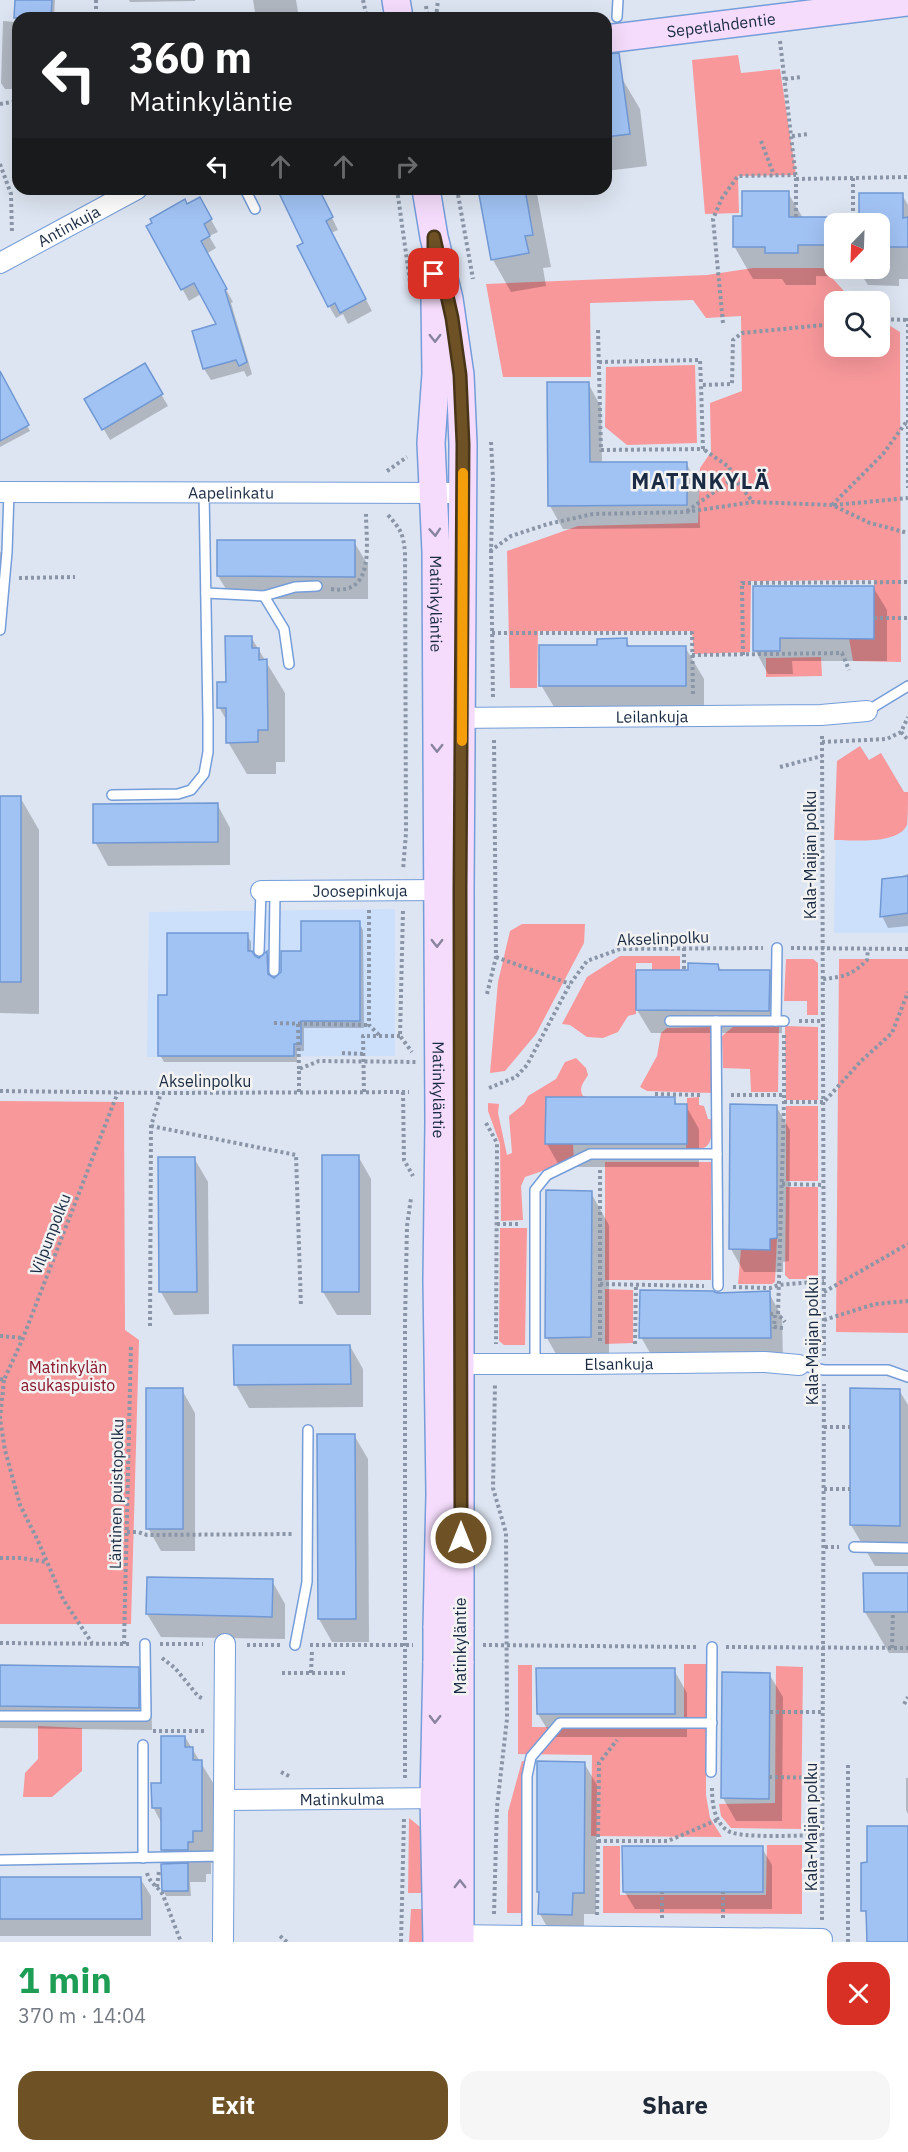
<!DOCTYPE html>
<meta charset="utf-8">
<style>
:root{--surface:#fff;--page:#f6f6f7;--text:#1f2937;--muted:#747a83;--accent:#6e5225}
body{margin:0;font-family:"IBM Plex Sans",sans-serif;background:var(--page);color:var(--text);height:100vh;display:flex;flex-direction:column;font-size:22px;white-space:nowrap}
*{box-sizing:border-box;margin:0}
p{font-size:20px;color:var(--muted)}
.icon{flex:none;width:33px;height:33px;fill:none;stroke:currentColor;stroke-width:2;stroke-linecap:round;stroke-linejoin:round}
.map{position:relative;height:1942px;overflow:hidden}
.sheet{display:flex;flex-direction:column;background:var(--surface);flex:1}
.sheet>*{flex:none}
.banner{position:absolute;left:12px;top:12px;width:600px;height:183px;border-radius:18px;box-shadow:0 6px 24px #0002;background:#202124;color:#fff;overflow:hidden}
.needle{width:39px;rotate:203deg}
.buttons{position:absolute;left:824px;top:213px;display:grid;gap:12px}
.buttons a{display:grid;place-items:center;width:66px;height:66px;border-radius:12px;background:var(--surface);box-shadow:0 6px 24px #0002;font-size:30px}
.pin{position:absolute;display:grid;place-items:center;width:51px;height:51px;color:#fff;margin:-26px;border-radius:12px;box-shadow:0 3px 9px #0006}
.me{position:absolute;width:66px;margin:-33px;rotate:0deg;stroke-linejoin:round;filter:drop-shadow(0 0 4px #0008)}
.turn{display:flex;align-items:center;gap:21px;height:126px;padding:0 18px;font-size:27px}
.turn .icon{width:78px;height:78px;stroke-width:2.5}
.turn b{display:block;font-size:42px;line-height:51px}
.lanes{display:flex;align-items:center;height:57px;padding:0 18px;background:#0003;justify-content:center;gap:30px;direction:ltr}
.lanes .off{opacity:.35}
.round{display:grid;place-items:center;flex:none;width:63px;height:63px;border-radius:18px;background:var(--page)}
.summary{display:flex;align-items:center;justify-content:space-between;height:102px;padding:0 18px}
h1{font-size:36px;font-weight:800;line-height:45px;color:#1e9e55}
.action{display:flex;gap:12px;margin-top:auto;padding:12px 18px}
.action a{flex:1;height:69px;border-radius:18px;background:var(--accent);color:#fff;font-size:24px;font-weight:800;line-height:69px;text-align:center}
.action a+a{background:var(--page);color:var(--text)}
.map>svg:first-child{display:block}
</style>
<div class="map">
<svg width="908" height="1942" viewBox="0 0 908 1942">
<rect width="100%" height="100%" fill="#dde5f2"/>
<!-- built -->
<g fill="#ccdffb">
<path d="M860,746L869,760L881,753L904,792H908V933H834L837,761Z"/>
<path d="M395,909V1056L147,1057L149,912Z"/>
</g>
<!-- green -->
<g fill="#f8989b">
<path d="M738,55L741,73L780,69L796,175L738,176L739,213L705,214L692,60Z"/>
<path d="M753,268H823L853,301L834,302V346H879V319L900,332L901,662L853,661L849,638H874V580L751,581L750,652L694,654L692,631H538L537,688H510L507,551L578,526L698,523L700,468L711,452L710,403L742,391L741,316L706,318L693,300L590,303L591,377H503L486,284L707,275Z"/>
<path d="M695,365L697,443L627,445L605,427L606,367Z"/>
<path d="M821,657L822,676L766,677V658Z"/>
<path d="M860,746L869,760L881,753L904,792H908C908,801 908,817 907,825C898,845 852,840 834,840L837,761Z"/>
<path d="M522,924H585L584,943L536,1034L505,1071L490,1073L498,982L510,931Z"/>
<path d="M620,956H680V970H652V963H636V1014L628,1016L618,1032L603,1038L587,1037L570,1025L562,1024L587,977Z"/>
<path d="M786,959H813L818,963V1015H807V1001H784Z"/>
<path d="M839,959H908V1333L836,1332Z"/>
<path d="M779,1025L778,1092H751L750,1069L723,1068L722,1036L734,1026Z"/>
<path d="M785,1026L818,1027V1100H786Z"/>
<path d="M713,1027L712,1093L647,1091L640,1087L657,1056L661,1033L667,1028Z"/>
<path d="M576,1058L586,1068L588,1075C584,1082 578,1088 583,1096L591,1098L545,1105V1144H573L574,1160L525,1177L521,1186L523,1220L501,1221L500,1144L488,1111V1103L499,1104L498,1113L507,1155L512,1153L509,1116L524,1104L528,1096L556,1079L565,1062Z"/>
<path d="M699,1097V1105L704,1106L708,1119L714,1120C709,1145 714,1149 686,1150L687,1098Z"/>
<path d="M0,1101L124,1102L125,1330L139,1340L131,1624H0Z"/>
<rect x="786" y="1106" width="32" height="75"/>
<rect x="605" y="1162" width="106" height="118"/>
<path d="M786,1187H818V1279H789L785,1275Z"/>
<path d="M500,1228H527L525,1345H504L499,1341Z"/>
<path d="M777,1238L775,1282L772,1284H738L741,1249H770V1239Z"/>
<path d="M605,1289L633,1290V1343L605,1344Z"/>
<path d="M684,1664H706V1795L710,1818L722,1837L591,1836L592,1755L518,1754V1665H532V1727L684,1728Z"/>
<path d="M776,1666L803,1667L801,1829L731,1828L721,1816L719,1804L775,1803Z"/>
<path d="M38,1726L82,1728V1771L52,1797H23L25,1773L38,1759Z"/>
<path d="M522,1761H527L524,1913H507L508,1812Z"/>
<path d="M409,1818L419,1826L425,1834L429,1893H408Z"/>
<path d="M767,1845H802V1914L603,1913V1846H620V1895H766Z"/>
<path d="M411,1909H429L428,1942H409Z"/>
</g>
<!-- shadow -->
<g fill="#0003" fill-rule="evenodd">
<path d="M17,0H55L54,18H18V89H5L1,83L3,21L16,22Z"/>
<path d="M129,0H195V1L130,2Z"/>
<path d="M253,0H296L299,18H258L255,12Z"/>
<path d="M337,12L341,18H301Z"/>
<path d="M621,77L640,109L647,166L606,171V79Z"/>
<path d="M17,126H18V171L16,167Z"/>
<path d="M278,189H318L338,230L331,233L372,311L348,324L343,314L336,318L329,306L305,243Z"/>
<path d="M479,189H536L551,267L543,268L546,286L511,292L493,260Z"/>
<path d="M788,193L803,218H861L902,195L908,205V279H899V286L868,285L863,277L816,276V285H786L782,279H753L734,246L743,218ZM834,224H879V268H834Z"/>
<path d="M199,199L218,232L209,236L216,248L206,254L233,302L231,303L252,374L247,377L244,371L211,380L204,369L218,325L201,294L189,301L148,227Z"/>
<path d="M144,365L168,406L110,440L86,399Z"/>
<path d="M0,374L30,431L0,447Z"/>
<path d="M588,383L601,407L602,463H686L699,486L700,528L563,529L550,506Z"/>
<path d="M354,542L368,565V599H232L218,576Z"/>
<path d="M0,551L8,565V602H0Z"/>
<path d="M873,587L887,610V661H792L793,674H768L755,650Z"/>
<path d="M251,637L285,693V762H276V774H247L228,742V723L219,707L227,684Z"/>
<path d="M626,640L630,647H685L704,679V718L560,717L541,685L599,646Z"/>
<path d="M0,797H20L39,830V1014L0,1013Z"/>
<path d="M217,804L230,828V865L108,866L95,842Z"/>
<path d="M908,874V926L888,928L882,916L897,878Z"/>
<path d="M359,923L363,930L364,1028H304V1051H297V1062H164L160,1055L168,997L247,935L251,942V953L255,958L260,959L267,953L271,960V977L275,980L303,952Z"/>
<path d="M718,965L722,972H769L782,995V1033H651L637,1010L690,972Z"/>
<path d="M674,1099L678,1106H686L699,1129V1167H560L547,1144Z"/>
<path d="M776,1106L790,1130L789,1261L783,1262V1272H744L731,1249Z"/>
<path d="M358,1156L371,1179V1315H337L323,1292Z"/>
<path d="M194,1158L208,1182L209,1314L174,1315L161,1292Z"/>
<path d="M591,1193L609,1225V1369L565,1370L547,1338Z"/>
<path d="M642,1292L769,1293L782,1317L783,1361L654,1360L641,1337Z"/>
<path d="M350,1346L363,1369V1407L249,1408L236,1385L234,1347Z"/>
<path d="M182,1390L195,1413V1551H161L148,1528Z"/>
<path d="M899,1390L908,1405V1566H875L851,1525Z"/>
<path d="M354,1435L368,1459L369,1642H332L319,1619Z"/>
<path d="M908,1574V1653H889L865,1612Z"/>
<path d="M148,1579L272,1581L285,1604V1639L161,1637L147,1614Z"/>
<path d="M0,1667L138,1669L151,1692L152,1730L0,1728Z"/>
<path d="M674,1670L687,1693V1737H552L538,1714Z"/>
<path d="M769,1674L783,1697L782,1821H736L723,1798Z"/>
<path d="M185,1737L220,1794V1863H211V1874H206V1882H190L191,1896H166L163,1890L171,1865L163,1850L162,1824L153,1807Z"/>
<path d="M539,1763H584L597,1785L596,1914H584V1936H552L540,1914V1896L538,1892Z"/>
<path d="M906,1778H908V1814L906,1810Z"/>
<path d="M762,1848L772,1865V1909H635L624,1891Z"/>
<path d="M140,1878L151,1896V1936H0V1879Z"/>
</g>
<!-- building -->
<g fill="#a1c3f4" stroke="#7098d4" stroke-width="1.5">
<path d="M15,0H52L51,18H14Z"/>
<path d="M619,53L630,134L606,137V54Z"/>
<path d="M277,189H319L333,217L326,221L366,299L340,313L335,303L328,307L297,246L303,243Z"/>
<path d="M478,189H525L533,235L525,236L529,253L491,260Z"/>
<path d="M742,191H789V217H834V245H798V253H765V247H733V216H742Z"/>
<path d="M859,193H903V218L908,217V247H879V224H859Z"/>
<path d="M200,197L212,219L204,224L210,236L201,241L227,289L225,290L247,362L239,366L236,360L203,369L192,331L216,324L194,283L181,290L146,226L152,223L150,219L185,199L187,204Z"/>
<path d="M145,363L163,394L102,430L84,399Z"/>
<path d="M0,371L29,425L0,441Z"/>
<path d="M547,382H589L590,462H687V505L548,506Z"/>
<path d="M217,540H355V577L217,576Z"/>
<path d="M753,586H874V639L780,638V651H753Z"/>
<path d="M225,636H252V648H259V660L267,659L268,730H258V742L226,743V708H217V682H226Z"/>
<path d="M627,638V646H686V686H539V645H597V639Z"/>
<rect x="0" y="796" width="21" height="186"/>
<path d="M218,803V842L93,843V804Z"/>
<path d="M908,876V913L880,917L882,879Z"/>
<path d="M301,921H360V1021H301V1044H294V1056H158V995H167V933H248V951H252L255,956L259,958L267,951L268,974L274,978L281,972V951H301Z"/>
<path d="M688,963L718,964L719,970H770L769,1011L636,1010V970H688Z"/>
<path d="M546,1097H675V1104H687V1144H545Z"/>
<path d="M730,1104L777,1105V1238L770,1239V1250L729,1249Z"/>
<rect x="322" y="1155" width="37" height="137"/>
<path d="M158,1157H195L197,1292H159Z"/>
<path d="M546,1190L592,1191L591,1337L545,1338Z"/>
<path d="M640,1290L713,1291L717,1293L770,1291L771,1338H639Z"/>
<path d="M233,1345H350L351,1384L234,1385Z"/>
<rect x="146" y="1388" width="37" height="141"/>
<path d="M850,1388L900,1389V1526L850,1525Z"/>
<path d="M317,1434H355L356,1619H318Z"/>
<path d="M863,1573H908V1612H864Z"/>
<path d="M147,1577L273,1579L272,1617L146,1614Z"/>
<path d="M0,1665L139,1667V1708L0,1706Z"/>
<path d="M536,1668H675V1714H537Z"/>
<path d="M722,1672L770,1673L769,1799L721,1798Z"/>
<path d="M161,1736H185V1747H193V1760H202V1831H193V1842H188V1850H161V1808H152L151,1783H161Z"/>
<path d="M537,1761L585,1762L584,1893H573L572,1915L538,1914L539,1892H537Z"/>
<path d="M867,1826H908V1942H867L866,1911H861V1863L867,1862Z"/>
<path d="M622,1846H763V1892H623Z"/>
<path d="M188,1863V1891H162L161,1864Z"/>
<path d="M0,1877H141L142,1919H0Z"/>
</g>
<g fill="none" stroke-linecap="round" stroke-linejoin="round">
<defs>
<g id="lane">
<path d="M617,17L618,0"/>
<path d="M245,189L255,209"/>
<path d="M206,593L264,596L295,587L317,586"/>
<path d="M264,596L284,629L289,664"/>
<path d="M0,630L7,552L9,492"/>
<path d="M867,711L908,686"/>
<path d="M112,795L178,794L191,790L204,774L208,752V719L204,492"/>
<path d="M259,951L261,891"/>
<path d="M274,971L275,891"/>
<path d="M670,1021H784"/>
<path d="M716,1021L718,1286"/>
<path d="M776,1021L777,948"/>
<path d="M535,1364V1190L547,1175L590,1154H717"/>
<path d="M799,1365L824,1370H888L908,1377"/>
<path d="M854,1547L908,1548"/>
<path d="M295,1645L307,1582L308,1430"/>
<path d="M0,1716H146L145,1644"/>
<path d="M143,1745V1858"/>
<path d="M711,1772L712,1647"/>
<path d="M0,1860L224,1856"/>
<path d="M527,1936V1776L531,1757L560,1723H712"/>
</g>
<g id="street">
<path id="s1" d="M0,263L137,189"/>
<path id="s2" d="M0,492L463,493"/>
<path id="s3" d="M448,718L821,715L867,711"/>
<path id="s4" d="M261,891L449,890"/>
<path id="s5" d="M448,1364H580L765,1362L799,1365"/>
<path id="s6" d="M224,1800L445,1798"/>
<path d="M447,1935L822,1939"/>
<path d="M223,1942L225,1644"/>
</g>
<g id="secondary">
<path d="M396,0L399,18"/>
<path id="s7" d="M606,39L908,2"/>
<path d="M426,189L434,237L449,299L460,375L463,444L460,890V1629"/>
<path id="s8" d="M435,298L436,374L431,443L436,552L439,1121L437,1280L440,1494L437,1628"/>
<path d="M437,1942L434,1799L437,1661"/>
<path d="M460,1942V1661"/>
</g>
</defs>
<!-- lane casing -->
<use href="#lane" stroke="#759dd9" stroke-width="12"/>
<!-- street casing -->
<use href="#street" stroke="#759dd9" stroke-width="22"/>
<!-- secondary casing -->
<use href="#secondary" stroke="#759dd9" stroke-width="30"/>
<!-- path -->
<g stroke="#8a96a7" stroke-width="4" stroke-dasharray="3 3" stroke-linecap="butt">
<path d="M96,0V18"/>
<path d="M363,0L367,18"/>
<path d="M426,6L428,18"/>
<path d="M436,18L438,0"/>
<path d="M780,41L796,179V217"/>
<path d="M785,79L802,77"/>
<path d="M0,104L18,101"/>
<path d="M792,136L809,134"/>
<path d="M761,141L774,175"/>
<path d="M0,164L11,194L12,233"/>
<path d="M796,179L908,177"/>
<path d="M397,189L411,289"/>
<path d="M457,189L473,279"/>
<path d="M853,217V178"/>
<path d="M908,318V488"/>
<path d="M879,319L908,320"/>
<path d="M723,323L713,219L722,198L738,176L796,175"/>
<path d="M598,330L601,450L703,449L701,385L732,384L733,340L742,333L834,324"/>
<path d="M599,362L700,360L701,385"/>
<path d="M491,442L493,479L491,551L493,698"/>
<path d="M387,471L407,457"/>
<path d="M734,478L753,502"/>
<path d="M832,505L883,454L907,421"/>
<path d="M834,505L908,498"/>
<path d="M687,511L734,478L729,467L703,449"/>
<path d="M388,515C400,529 403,532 405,552L406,833L403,870"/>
<path d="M490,551L511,536L548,524L593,514L686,512L753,502L832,505L870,523L908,533"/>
<path d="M19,578L75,577"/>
<path d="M331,589C376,596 366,543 366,514"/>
<path d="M874,618H908"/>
<path d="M492,633H692L693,695"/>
<path d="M692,655L842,653L849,670"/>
<path d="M743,655L742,583L908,582"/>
<path d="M901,732L908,740"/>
<path d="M822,736L824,1356"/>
<path d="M822,742L887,739L901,732L908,717"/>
<path d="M780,767L822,756"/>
<path d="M369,910V1025L380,1036"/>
<path d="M403,911L400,1036L412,1052"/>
<path d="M684,948V970"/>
<path d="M791,948L908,949"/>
<path d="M496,957L570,984"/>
<path d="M823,979C844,977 852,975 867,960L868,949"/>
<path d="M487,994L496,957L494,739"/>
<path d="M799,1021H823"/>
<path d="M274,1023L369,1025"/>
<path d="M298,1024L299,1069"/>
<path d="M784,1035V1102L778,1314L785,1322"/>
<path d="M342,1053L363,1054"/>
<path d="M489,1088L516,1077L527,1065L570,984L587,961L620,949L763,948"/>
<path d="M0,1091L161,1093L409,1092"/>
<path d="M299,1092V1069L319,1061L416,1062"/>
<path d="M364,1092L363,1036H400"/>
<path d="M403,1092L404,1160L413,1176"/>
<path d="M655,1094L702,1095"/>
<path d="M731,1095H784"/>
<path d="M784,1102H824L861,1061L892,1033L908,992"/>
<path d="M486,1123L497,1143L496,1344"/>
<path d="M151,1126L296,1155L301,1307"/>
<path d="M600,1170V1342"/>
<path d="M782,1184L824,1185"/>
<path d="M497,1224H519"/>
<path d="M600,1284L704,1286"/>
<path d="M733,1287L770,1288L779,1285L824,1281"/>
<path d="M824,1292L908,1244"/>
<path d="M770,1314H775L774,1327L783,1328"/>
<path d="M824,1320L875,1304L908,1301"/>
<path d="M150,1326L151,1126L161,1093"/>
<path d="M0,1336L23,1338"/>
<path d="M635,1344L636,1284"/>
<path d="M0,1379L4,1380L23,1338L118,1092"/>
<path d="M4,1380L0,1419L5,1450L20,1505L38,1541L63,1599L92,1643"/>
<path d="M824,1427H850"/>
<path d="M824,1489H850"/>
<path d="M127,1532H138L147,1535L292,1534"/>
<path d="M825,1547H839"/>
<path d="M0,1558H21L46,1562"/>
<path d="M0,1643L131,1644"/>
<path d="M124,1644L131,1345"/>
<path d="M160,1644H203"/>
<path d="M247,1645H281"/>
<path d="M310,1645H413"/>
<path d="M483,1645L697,1647"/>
<path d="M726,1647L908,1648"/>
<path d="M892,1648L893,1612"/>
<path d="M162,1658L175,1668L198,1696L203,1699"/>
<path d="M282,1673H348"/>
<path d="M311,1673L312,1649"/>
<path d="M904,1704L908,1697"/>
<path d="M770,1712H824"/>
<path d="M153,1731H204"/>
<path d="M848,1765V1942"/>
<path d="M281,1772L291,1777"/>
<path d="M769,1777L823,1778"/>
<path d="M405,1778V1322L407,1226L411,1198"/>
<path d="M712,1788C712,1803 714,1822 728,1831C741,1839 804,1835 823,1835"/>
<path d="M598,1841H668L717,1820"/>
<path d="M147,1873C150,1884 158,1886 163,1895L181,1942"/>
<path d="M157,1887L159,1871"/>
<path d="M494,1914L497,1807L507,1719L506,1533L493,1488L495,1384"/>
<path d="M597,1915L599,1763L617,1740"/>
<path d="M662,1918V1892"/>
<path d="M723,1918V1892"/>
<path d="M822,1920L824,1384"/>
<path d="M280,1936L287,1942"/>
<path d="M401,1942L404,1819"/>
</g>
<!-- lane -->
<use href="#lane" stroke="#fff" stroke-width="9"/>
<!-- street -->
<use href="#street" stroke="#fff" stroke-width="20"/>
<!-- secondary -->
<use href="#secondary" stroke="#f5dcfc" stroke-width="27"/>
<defs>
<g id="secondary-bridge">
<path d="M437,1661V1628"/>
<path d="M460,1661V1629"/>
</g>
</defs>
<!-- secondary-bridge casing -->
<use href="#secondary-bridge" stroke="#759dd9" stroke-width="30" stroke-linecap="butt"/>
<!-- secondary-bridge -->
<use href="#secondary-bridge" stroke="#f5dcfc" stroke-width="27"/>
</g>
<!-- one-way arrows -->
<defs><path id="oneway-chevron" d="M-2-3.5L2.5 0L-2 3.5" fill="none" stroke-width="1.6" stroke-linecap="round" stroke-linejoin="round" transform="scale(1.5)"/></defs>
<g stroke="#8884a0">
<use href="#oneway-chevron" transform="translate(435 338) rotate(89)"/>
<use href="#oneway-chevron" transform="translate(435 532) rotate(86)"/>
<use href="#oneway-chevron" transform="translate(437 748) rotate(90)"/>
<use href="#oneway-chevron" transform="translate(437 943) rotate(90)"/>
<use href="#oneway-chevron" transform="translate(435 1719) rotate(91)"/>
<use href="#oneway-chevron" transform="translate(460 1884) rotate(-90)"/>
</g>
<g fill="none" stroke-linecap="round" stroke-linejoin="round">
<defs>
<path id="route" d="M434,274V237L452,318L460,375L463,444L460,890L461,1538"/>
</defs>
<!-- route casing -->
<use href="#route" stroke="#483518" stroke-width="15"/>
<!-- route -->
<use href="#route" stroke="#6e5225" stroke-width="10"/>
<!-- slow -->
<path stroke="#f59e0b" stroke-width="10" d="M462,741L463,473"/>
</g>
<g text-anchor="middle" stroke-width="5" stroke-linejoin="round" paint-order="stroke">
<!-- street labels -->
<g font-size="16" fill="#1a2b43" stroke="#f2f2f2">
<text dy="6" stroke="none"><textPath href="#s7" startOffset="116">Sepetlahdentie</textPath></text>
<text dy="6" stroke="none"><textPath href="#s1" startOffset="78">Antinkuja</textPath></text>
<text dy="6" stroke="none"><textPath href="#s2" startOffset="231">Aapelinkatu</textPath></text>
<text dy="6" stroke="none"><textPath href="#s8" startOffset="306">Matinkyläntie</textPath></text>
<text dy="6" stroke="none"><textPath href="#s3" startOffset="204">Leilankuja</textPath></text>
<text transform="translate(810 855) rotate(-90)" y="6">Kala-Maijan polku</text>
<text dy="6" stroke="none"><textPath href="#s4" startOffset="99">Joosepinkuja</textPath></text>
<text transform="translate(663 938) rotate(-2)" y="6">Akselinpolku</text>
<text x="205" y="1087">Akselinpolku</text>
<text dy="6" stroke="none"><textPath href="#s8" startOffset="792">Matinkyläntie</textPath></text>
<text transform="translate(50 1234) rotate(-69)" y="6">Vilpunpolku</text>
<text transform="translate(812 1341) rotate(-90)" y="6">Kala-Maijan polku</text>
<text dy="6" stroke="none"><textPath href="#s5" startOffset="171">Elsankuja</textPath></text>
<text transform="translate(116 1494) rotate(-89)" y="6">Läntinen puistopolku</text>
<text transform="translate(460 1646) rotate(-90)" y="6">Matinkyläntie</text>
<text dy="6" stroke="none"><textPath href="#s6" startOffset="118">Matinkulma</textPath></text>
<text transform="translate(811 1827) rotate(-90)" y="6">Kala-Maijan polku</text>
</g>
<!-- park labels -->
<g font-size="16" fill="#89142a" stroke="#f2f2f2">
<text x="68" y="1373">Matinkylän<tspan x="68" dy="18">asukaspuisto</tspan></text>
</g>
<!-- district labels -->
<g font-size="22" font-weight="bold" letter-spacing="1.5" fill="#1a2b43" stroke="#f2f2f2">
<text x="701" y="489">MATINKYLÄ</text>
</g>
</g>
</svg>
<div class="buttons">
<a><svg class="needle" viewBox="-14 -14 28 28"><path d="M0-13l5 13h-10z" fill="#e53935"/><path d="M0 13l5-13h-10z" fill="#747a83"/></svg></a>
<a><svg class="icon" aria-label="search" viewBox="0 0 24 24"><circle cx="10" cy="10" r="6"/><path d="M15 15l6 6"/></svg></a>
</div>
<div class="pin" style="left:434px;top:274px;background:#d93025"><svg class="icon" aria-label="arrive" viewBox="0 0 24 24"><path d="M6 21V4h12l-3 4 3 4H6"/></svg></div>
<svg class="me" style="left:461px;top:1538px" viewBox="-20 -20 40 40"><circle r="17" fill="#6e5225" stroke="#fff" stroke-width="3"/><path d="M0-11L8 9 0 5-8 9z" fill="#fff"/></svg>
<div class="banner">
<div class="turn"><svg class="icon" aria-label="left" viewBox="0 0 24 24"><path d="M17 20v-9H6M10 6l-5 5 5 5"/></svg><div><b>360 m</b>Matinkyläntie</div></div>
<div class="lanes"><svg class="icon" aria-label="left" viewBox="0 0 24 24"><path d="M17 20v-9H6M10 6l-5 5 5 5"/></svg><svg class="icon off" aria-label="ahead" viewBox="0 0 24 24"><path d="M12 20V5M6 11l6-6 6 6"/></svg><svg class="icon off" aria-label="ahead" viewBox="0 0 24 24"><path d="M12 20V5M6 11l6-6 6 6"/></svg><svg class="icon off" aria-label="right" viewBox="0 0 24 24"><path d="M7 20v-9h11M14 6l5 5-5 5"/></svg></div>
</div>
</div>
<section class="sheet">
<div class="summary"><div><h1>1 min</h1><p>370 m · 14:04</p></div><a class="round" style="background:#d93025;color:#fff"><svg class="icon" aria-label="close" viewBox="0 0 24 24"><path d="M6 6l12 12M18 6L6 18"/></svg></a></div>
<div class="action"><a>Exit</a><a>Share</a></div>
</section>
